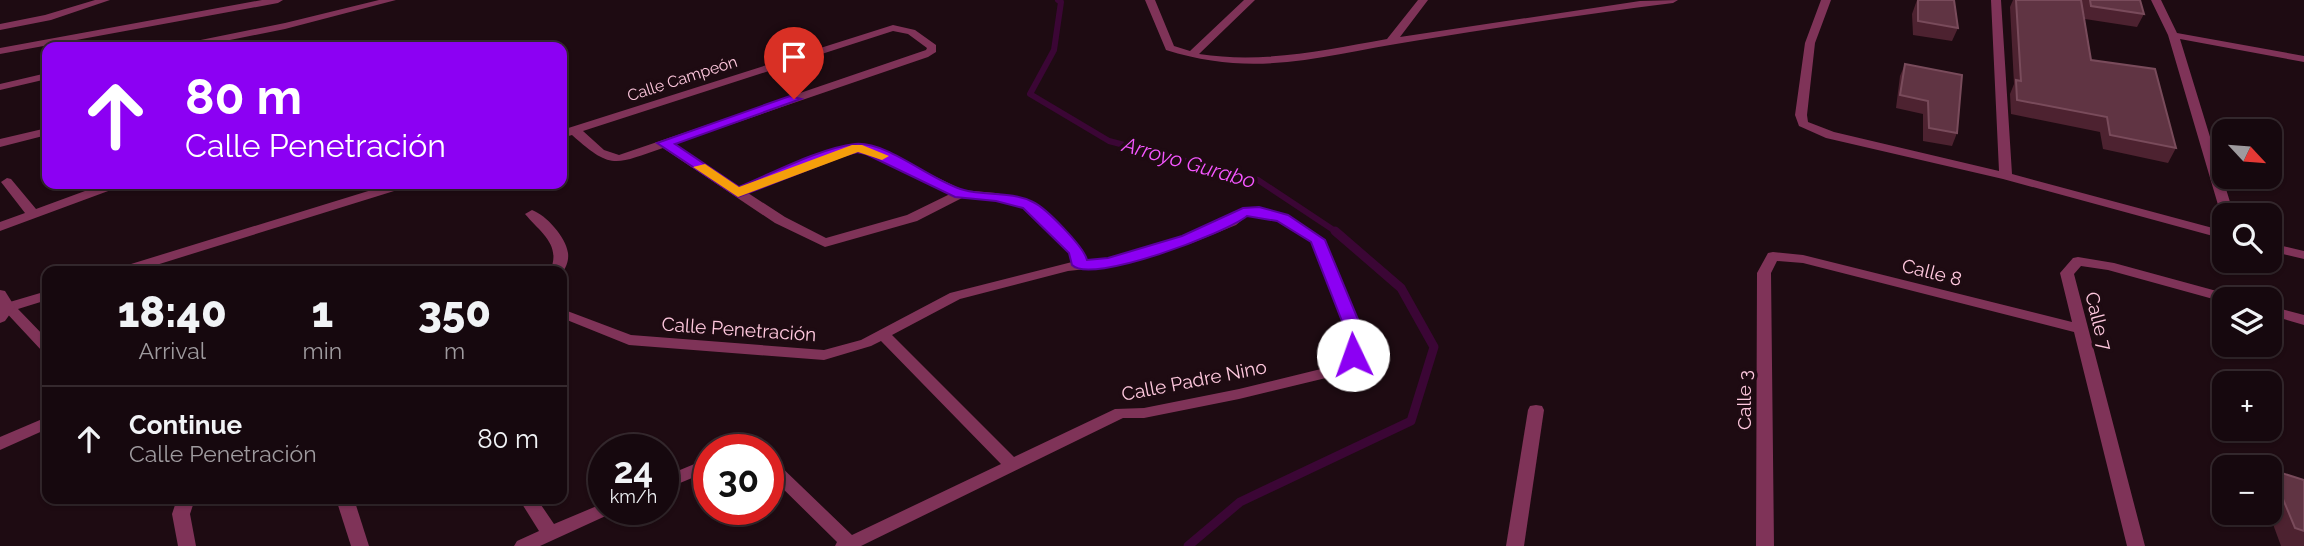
<!DOCTYPE html>
<meta charset="utf-8">
<style>
:root{--surface:#16080e;--page:#23161c;--text:#f1f3f6;--muted:#9e9a9e;--line:#35292e}
body{margin:0;font-family:Raleway,sans-serif;background:var(--page);color:var(--text);height:100vh;display:flex;flex-direction:column;font-size:26px;white-space:nowrap}
*{box-sizing:border-box;margin:0}
p{font-size:23px;color:var(--muted)}
.icon{flex:none;width:38px;height:38px;fill:none;stroke:currentColor;stroke-width:2;stroke-linecap:round;stroke-linejoin:round}
.map{position:relative;flex:1;overflow:hidden}
.side{position:absolute;left:42px;top:266px;width:525px;height:238px;display:flex;flex-direction:column;background:var(--surface);border-radius:14px;box-shadow:0 2px 5px #0004,0 0 0 2px var(--line)}
.side>*{flex:none}
.top-card{position:absolute;left:42px;top:42px;width:525px;height:147px;border-radius:14px;box-shadow:0 2px 5px #0004,0 0 0 2px var(--line);background:#8c00f3;color:#fff;overflow:hidden}
.needle{width:46px;rotate:116deg}
.tools{position:absolute;left:2212px;top:119px;display:grid;gap:14px}
.tools a{display:grid;place-items:center;width:70px;height:70px;border-radius:14px;background:var(--surface);box-shadow:0 2px 5px #0004,0 0 0 2px var(--line);font-size:35px}
.speed{position:absolute;left:588px;top:434px;display:flex;gap:14px;font-size:35px;font-weight:700;text-align:center}
.speed>*{display:grid;place-content:center;width:91px;height:91px;border-radius:50%;background:var(--surface);box-shadow:0 2px 5px #0004,0 0 0 2px var(--line);line-height:1}
.speed small{font-size:18px;font-weight:400}
.speed .limit{border:10px solid #d22;background:#fff;color:#111}
.pin{position:absolute;display:grid;place-items:center;width:60px;height:60px;color:#fff;margin:-72px -30px;border-radius:50% 50% 50% 0;rotate:-45deg;box-shadow:0 0 7px #0007}
.pin .icon{rotate:45deg}
.me{position:absolute;width:77px;margin:-38px;rotate:357deg;stroke-linejoin:round;filter:drop-shadow(0 0 5px #0008)}
.turn{display:flex;align-items:center;gap:24px;height:147px;padding:0 28px;font-size:32px}
.turn .icon{width:91px;height:91px;stroke-width:2.5}
.turn b{display:block;font-size:49px;line-height:60px}
.eta{display:flex;justify-content:space-evenly;align-items:center;height:119px;text-align:center}
.eta b{font-size:42px;font-weight:800;line-height:49px}
ul{padding:0;list-style:none}
li{display:flex;align-items:center;gap:21px;height:105px;padding:0 28px;border-top:2px solid var(--line)}
li div{flex:1}
li b{display:block;font-size:26px}
li em{font-style:normal}
.map>svg:first-child{display:block}
</style>
<div class="map">
<svg width="2304" height="546" viewBox="0 0 2304 546">
<rect width="100%" height="100%" fill="#1e0b12"/>
<g fill="none" stroke-linecap="round" stroke-linejoin="round">
<!-- stream-far1 -->
<path stroke="#3b0635" stroke-width="6" d="M1058,0L1061,2L1054,50L1030,94L1109,141L1258,180L1338,233"/>
<!-- stream -->
<path stroke="#3b0635" stroke-width="9" d="M1188,546L1240,502L1411,421L1434,347L1401,288L1335,231"/>
<!-- service -->
<g fill="#7f3358" fill-rule="evenodd">
<path d="M379,0H396L285,29L195,47H176L181,44L285,23Z"/>
<path d="M47,73V79L0,90V84Z"/>
<path d="M47,128V135L0,147V139Z"/>
<path d="M7,178L11,179L36,209L104,184H121L119,187L0,231V222L25,213L1,182Z"/>
</g>
<!-- minor -->
<g fill="#7f3358" fill-rule="evenodd">
<path d="M95,0H110L51,20L0,30V24L45,15Z"/>
<path d="M262,0H283L278,3L0,54V48Z"/>
<path d="M1145,0H1155L1174,46L1190,51L1244,0H1255L1199,54C1264,64 1324,50 1387,39L1418,0H1428L1400,37L1640,1L1678,0L1673,3C1586,14 1500,27 1414,41C1324,55 1258,79 1166,50Z"/>
<path d="M1821,0H1831L1815,43L1807,115L1808,122L1834,132L1999,171L1991,0H2001L2012,174L2224,231V239L2003,179L1826,138L1799,126L1795,115L1805,43Z"/>
<path d="M2151,0H2161L2177,33L2304,56V62L2180,39L2234,215H2224V218L2221,215L2168,35Z"/>
<path d="M893,25L915,30L936,45V52L928,57L674,144L740,188L818,154L857,146H871L963,190L996,193L1033,202L1082,249L1086,261L1108,259L1182,237L1226,219L1243,208L1259,207L1288,215L1325,240L1363,334L1357,358L1326,378L1239,399L1144,418H1123L861,546H835L837,542L768,474V458L774,460L852,535L1001,464L881,341L871,346L824,360L629,345L562,318V309L631,335L824,350L861,340L950,293L1072,262L1070,253L1023,208L996,201L962,198L917,221L825,247L775,223L663,148C615,164 612,171 572,135L562,138V130ZM893,31L908,34L927,48L926,50L619,155L604,150L583,131ZM857,153L869,154L950,194L907,215L826,238L785,217L748,193C784,178 818,159 857,153ZM1258,215L1278,221L1312,242L1349,334L1345,353L1321,369L1239,389L1144,408L1115,409L1014,457L892,335L960,299L1068,271L1114,266L1192,243L1236,225L1247,216Z"/>
<path d="M391,184H409L407,187L137,271H116L118,268Z"/>
<path d="M532,210C546,215 566,237 568,253C569,261 566,267 562,274V271H550C562,245 540,232 525,214Z"/>
<path d="M2270,243L2304,251V259L2270,251Z"/>
<path d="M1773,252L1803,255L2072,322L2060,273L2073,258L2078,257L2114,263L2235,296L2237,299H2224V302L2108,270L2081,266L2074,274L2145,546H2127L2074,332L1803,263L1777,261L1771,273L1774,546H1756L1757,273L1768,253Z"/>
<path d="M47,291V300L18,309L47,339V353L42,351L1,307L3,304Z"/>
<path d="M2270,306L2304,315V325L2270,315Z"/>
<path d="M1536,405L1542,406L1544,410L1524,546H1506L1528,410L1530,406Z"/>
<path d="M47,417V429L0,450V437Z"/>
<path d="M709,458V471L663,490V477Z"/>
<path d="M177,499H195L190,514L196,546H178L172,514Z"/>
<path d="M336,499H354L369,546H351Z"/>
<path d="M519,499H537L554,524L604,503V509H613L610,514L540,546H514L517,541L539,531Z"/>
</g>
<!-- tertiary -->
<path fill="#7f3358" fill-rule="evenodd" d="M0,290L5,291L15,307L5,321L0,323Z"/>
</g>
<!-- wall -->
<g fill="#4d2230">
<path d="M1917,0L1958,28L1952,41L1913,35L1912,14Z"/>
<path d="M2013,0H2140L2144,14L2137,27L2085,19L2083,10L2091,60L2176,148L2168,163L2103,149L2100,132L2011,114L2010,94L2014,84L2010,7Z"/>
<path d="M1905,64L1957,133L1952,146L1923,141V114L1896,108L1900,76Z"/>
<path d="M2275,471L2304,480V546H2281L2270,516L2266,515V513H2270V478Z"/>
</g>
<!-- building -->
<g fill="#603443" stroke="#794b5b" stroke-width="2">
<path d="M1918,0H1954L1958,28L1918,21Z"/>
<path d="M2016,0H2081L2091,60L2155,69L2176,148L2110,135L2107,117L2017,100L2016,80L2021,81Z"/>
<path d="M2090,0H2140L2144,14L2091,6Z"/>
<path d="M1905,64L1962,75L1957,133L1929,128L1928,101L1900,95Z"/>
<path d="M2275,471L2304,480V531L2295,528L2283,499L2279,498Z"/>
</g>
<!-- route -->
<path fill="#8c00f3" stroke="#5b009e" stroke-width="2" d="M790,96L801,99L675,144L739,187C773,173 820,148 855,144C888,141 932,182 964,190C986,196 1011,191 1033,202C1046,208 1084,247 1087,260L1108,258L1182,236L1243,208L1259,207L1288,215L1325,240L1364,334L1361,355L1353,360L1344,355L1347,334L1311,242L1277,221L1247,216C1226,233 1091,285 1072,265L1069,253L1023,208L996,201L955,197L866,154L857,152L843,156L738,197L657,143Z"/>
<!-- slow -->
<path fill="#f59e0b" d="M852,145H862L889,156L882,160L858,152L738,197L693,167L705,164L739,187Z"/>
<g text-anchor="middle" stroke-width="7" stroke-linejoin="round" paint-order="stroke">
<!-- far-street labels -->
<g font-size="16" fill="#ffc8de" stroke="#1e0b12">
<text transform="translate(682 78) rotate(-18)" y="6">Calle Campeón</text>
</g>
<!-- street labels -->
<g font-size="19" fill="#ffc8de" stroke="#1e0b12">
<text transform="translate(1932 272) rotate(14)" y="7">Calle 8</text>
<text transform="translate(2099 321) rotate(76)" y="7">Calle 7</text>
<text transform="translate(739 329) rotate(4)" y="7">Calle Penetración</text>
<text transform="translate(1194 380) rotate(-11)" y="7">Calle Padre Nino</text>
<text transform="translate(1744 400) rotate(-90)" y="7">Calle 3</text>
</g>
<!-- water labels -->
<g font-size="21" font-style="italic" fill="#f556ff" stroke="#1e0b12">
<text transform="translate(1189 163) rotate(16)" y="7">Arroyo Gurabo</text>
</g>
</g>
</svg>
<div class="tools">
<a><svg class="needle" viewBox="-14 -14 28 28"><path d="M0-13l5 13h-10z" fill="#e53935"/><path d="M0 13l5-13h-10z" fill="#9e9a9e"/></svg></a>
<a><svg class="icon" aria-label="search" viewBox="0 0 24 24"><circle cx="10" cy="10" r="6"/><path d="M15 15l6 6"/></svg></a>
<a><svg class="icon" aria-label="layers" viewBox="0 0 24 24"><path d="M12 4l9 5-9 5-9-5zM3 14l9 5 9-5"/></svg></a>
<a>+</a>
<a>−</a>
</div>
<div class="speed"><div>24<small>km/h</small></div><div class="limit">30</div></div>
<div class="pin" style="left:794px;top:99px;background:#d93025"><svg class="icon" aria-label="arrive" viewBox="0 0 24 24"><path d="M6 21V4h12l-3 4 3 4H6"/></svg></div>
<svg class="me" style="left:1353px;top:355px" viewBox="-20 -20 40 40"><circle r="19" fill="#fff"/><path d="M0-13L10 11 0 6-10 11z" fill="#8c00f3"/></svg>
<div class="top-card">
<div class="turn"><svg class="icon" aria-label="ahead" viewBox="0 0 24 24"><path d="M12 20V5M6 11l6-6 6 6"/></svg><div><b>80 m</b>Calle Penetración</div></div>
</div>
<section class="side">
<div class="eta">
<div><b>18:40</b><p>Arrival</p></div>
<div><b>1</b><p>min</p></div>
<div><b>350</b><p>m</p></div>
</div>
<ul>
<li><svg class="icon" aria-label="ahead" viewBox="0 0 24 24"><path d="M12 20V5M6 11l6-6 6 6"/></svg><div><b>Continue</b><p>Calle Penetración</p></div><em>80 m</em></li>
</ul>
</section>
</div>
